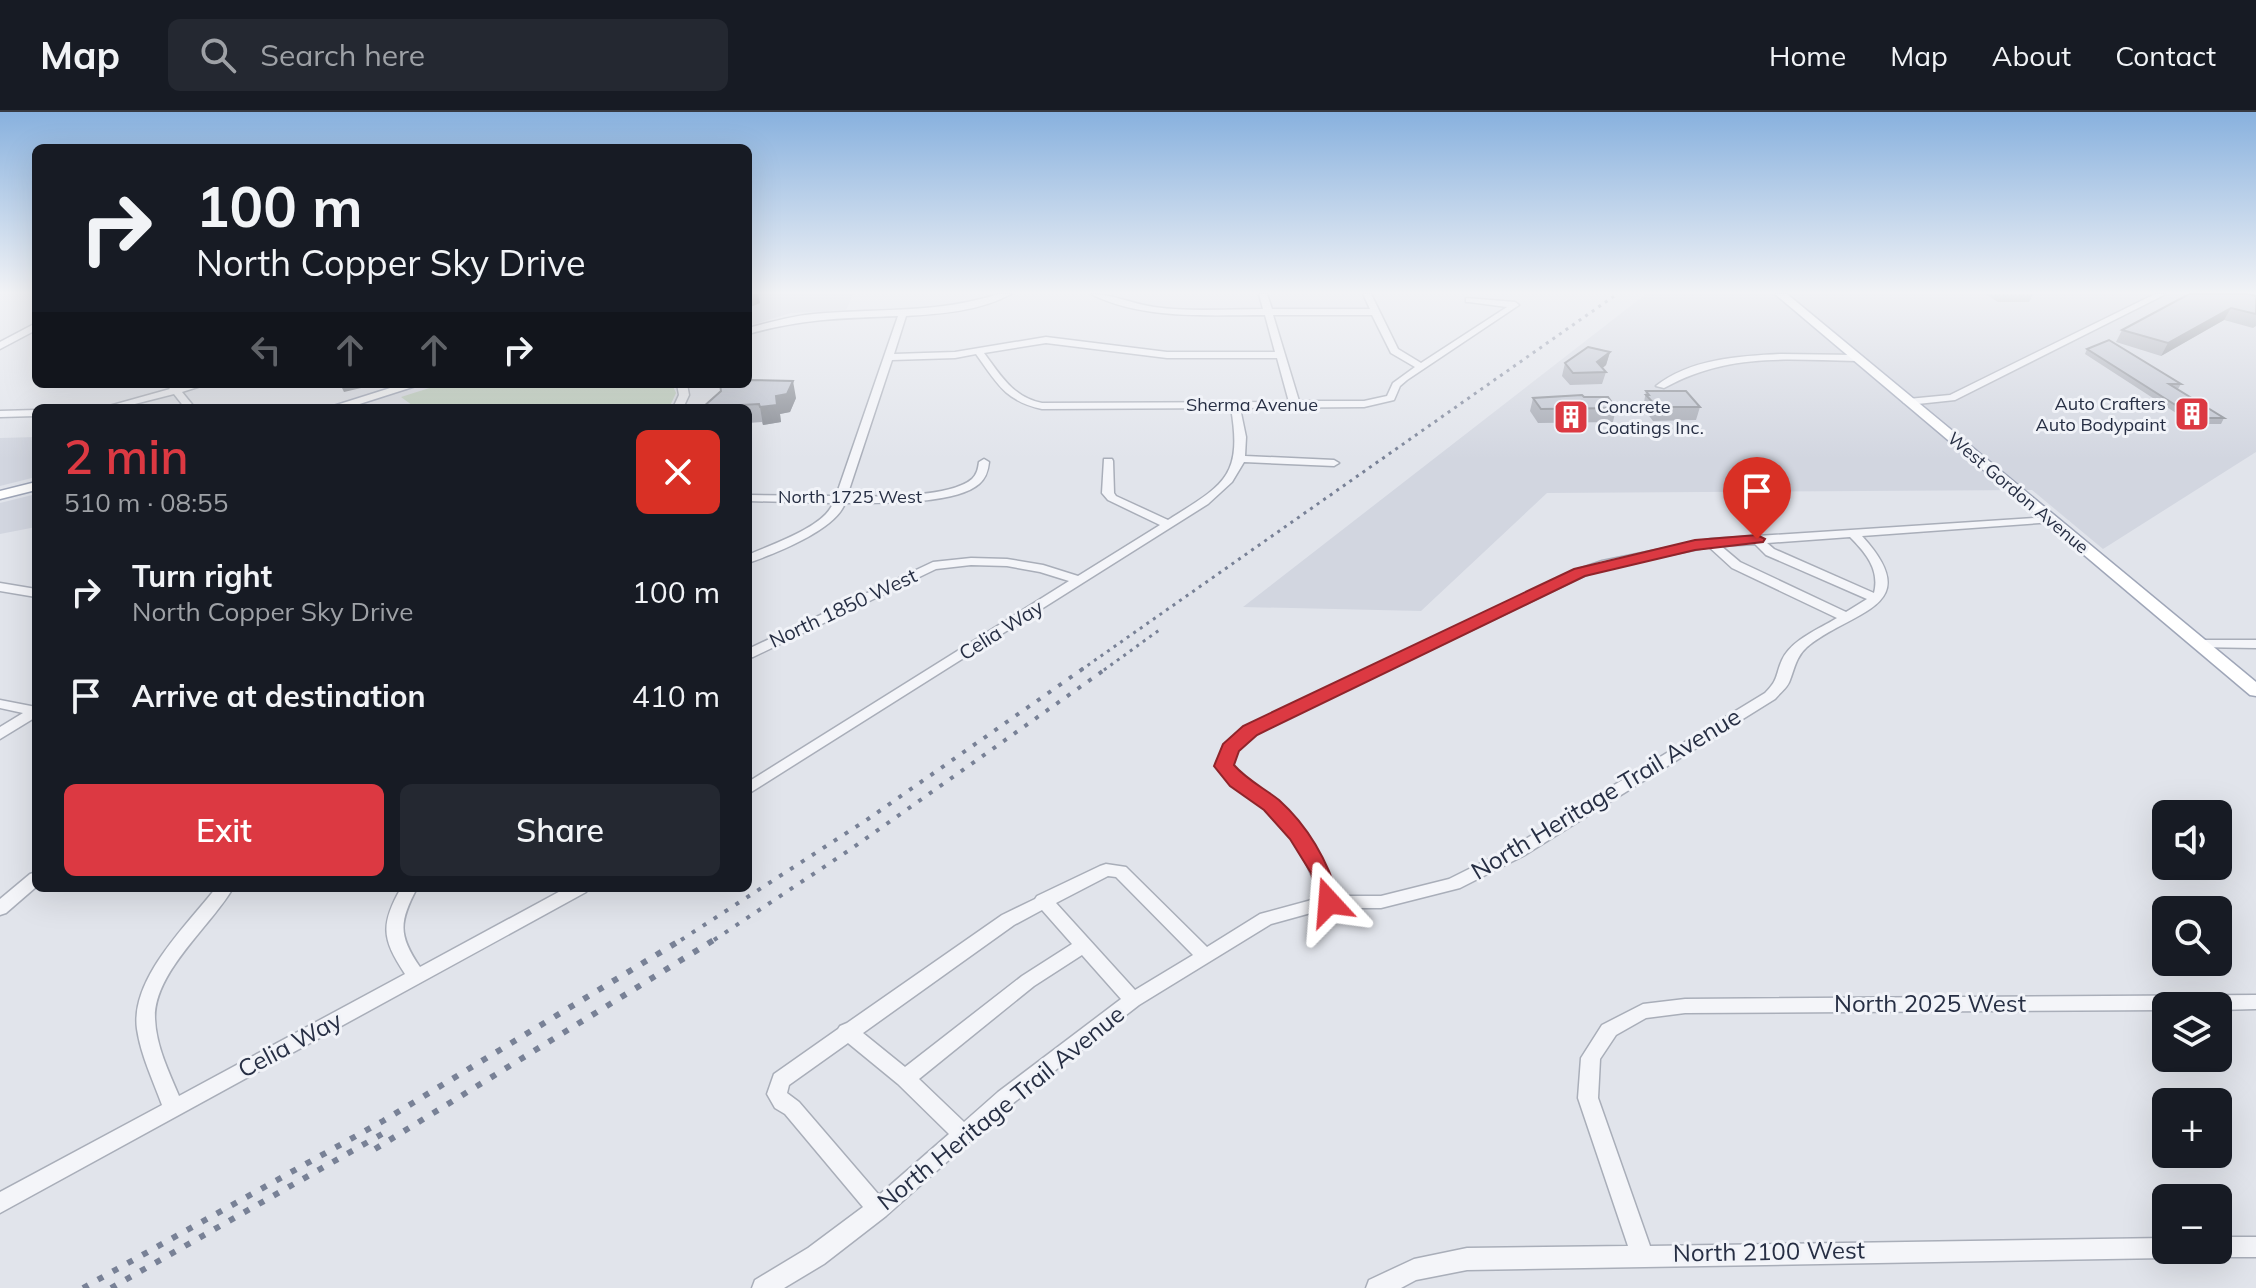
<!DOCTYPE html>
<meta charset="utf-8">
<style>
:root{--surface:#171b24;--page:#242831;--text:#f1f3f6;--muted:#9ea1a6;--line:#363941;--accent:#dc3942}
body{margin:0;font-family:Mulish,sans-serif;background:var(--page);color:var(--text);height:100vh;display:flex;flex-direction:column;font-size:30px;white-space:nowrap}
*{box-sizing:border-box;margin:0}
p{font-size:26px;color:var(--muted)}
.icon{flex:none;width:44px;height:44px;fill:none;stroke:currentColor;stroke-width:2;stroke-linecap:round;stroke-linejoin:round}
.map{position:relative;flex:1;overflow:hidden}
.side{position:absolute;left:32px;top:292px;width:720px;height:488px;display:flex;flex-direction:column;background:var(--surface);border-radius:12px;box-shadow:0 8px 32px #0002}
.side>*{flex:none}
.guide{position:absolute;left:32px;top:32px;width:720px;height:244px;border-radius:12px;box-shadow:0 8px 32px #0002;background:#171b24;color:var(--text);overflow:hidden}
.buttons{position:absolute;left:2152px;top:688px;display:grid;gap:16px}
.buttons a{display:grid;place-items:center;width:80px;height:80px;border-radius:12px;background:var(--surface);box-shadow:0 8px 32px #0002;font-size:40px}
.pin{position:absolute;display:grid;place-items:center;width:68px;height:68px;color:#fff;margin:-82px -34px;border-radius:50% 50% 50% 0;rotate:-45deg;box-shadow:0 0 8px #0007}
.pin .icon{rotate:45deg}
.me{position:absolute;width:88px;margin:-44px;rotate:341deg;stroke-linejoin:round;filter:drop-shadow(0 0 6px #0008)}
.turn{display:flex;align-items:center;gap:28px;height:168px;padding:0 32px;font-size:36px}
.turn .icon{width:104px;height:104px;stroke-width:2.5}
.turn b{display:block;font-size:56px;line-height:68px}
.lanes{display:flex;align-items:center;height:76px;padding:0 32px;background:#0003;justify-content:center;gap:40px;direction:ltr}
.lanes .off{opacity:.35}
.round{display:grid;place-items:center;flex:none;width:84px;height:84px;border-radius:12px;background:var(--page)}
.headline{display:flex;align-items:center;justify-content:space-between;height:136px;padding:0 32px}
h1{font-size:48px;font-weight:600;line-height:60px;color:var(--accent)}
.button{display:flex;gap:16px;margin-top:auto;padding:16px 32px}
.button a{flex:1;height:92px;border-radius:12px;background:var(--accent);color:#fff;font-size:32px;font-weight:600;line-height:92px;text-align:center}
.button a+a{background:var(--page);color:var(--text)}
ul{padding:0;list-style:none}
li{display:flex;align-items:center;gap:24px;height:104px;padding:0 32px}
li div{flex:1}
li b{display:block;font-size:30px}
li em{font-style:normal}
header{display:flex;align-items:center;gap:48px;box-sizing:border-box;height:112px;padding:0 40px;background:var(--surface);border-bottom:2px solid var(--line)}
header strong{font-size:38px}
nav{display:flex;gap:44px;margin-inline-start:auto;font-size:28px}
.search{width:560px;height:72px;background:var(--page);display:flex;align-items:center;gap:20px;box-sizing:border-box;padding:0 28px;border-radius:12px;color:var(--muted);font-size:30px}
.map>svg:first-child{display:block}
</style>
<header>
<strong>Map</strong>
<div class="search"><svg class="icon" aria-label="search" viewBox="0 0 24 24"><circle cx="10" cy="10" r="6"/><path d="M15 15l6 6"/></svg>Search here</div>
<nav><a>Home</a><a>Map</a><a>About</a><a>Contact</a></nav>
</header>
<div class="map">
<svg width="2256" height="1176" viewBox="0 0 2256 1176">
<rect width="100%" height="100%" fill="#e1e4eb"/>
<!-- built -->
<g fill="#d2d6e0">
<path d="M748,182H853L846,198L791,201L748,214Z"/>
<path d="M1646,182H2256V340L2103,437L2032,378L1547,381L1421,499L1243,495Z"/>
<path d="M36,325V365L0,374V326Z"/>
<path d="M36,382V415L0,422V391Z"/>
</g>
<!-- green -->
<path fill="#c4d6c1" d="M442,272H672L676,281L669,296H416L401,285Z"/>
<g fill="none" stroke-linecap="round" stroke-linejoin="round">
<defs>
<g id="minor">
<path d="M998,182H1011C980,199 941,202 906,204L894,242L955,240L1046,225L1167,240H1275L1265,203C1209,203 1142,208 1091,182C1113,182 1132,192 1154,195C1190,200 1227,197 1263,197L1259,182H1267L1272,197H1370L1363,182H1371L1398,237L1421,251L1507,195L1469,190H1466V186L1515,190L1519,193L1407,268L1400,274L1394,288L1364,295L1240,296L1246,325L1245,344L1334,348L1339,351L1334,354L1244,350L1232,370L1208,392L748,682V670L1069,469L1040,460L1007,454L971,453L936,457L753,545L748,546V537L933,450L971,446L1007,447L1043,453L1078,464L1160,413L1108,388L1102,381L1104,347H1112L1113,349L1114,381L1116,384L1168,408C1223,373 1243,366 1231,296L1042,297C1005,289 997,271 976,242L955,246L892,248L847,384C875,385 950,386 972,367C977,362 978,357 979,350L984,347L989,350C988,359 986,366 979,372C955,393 876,391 845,391C836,418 774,442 748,451V443C770,433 825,415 833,391L748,389V383L836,384L898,204C842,206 802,207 748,222V216C770,210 792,204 814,202C877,196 938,202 998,182ZM1273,203H1372L1391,241L1415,255L1393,271L1387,284L1364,289H1299ZM1046,231L1167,246H1277L1289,290L1042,291C1013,285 1001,264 984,241Z"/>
<path d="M2155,182H2166L1955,288L1908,293L1903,290L1908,287L1950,283Z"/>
<path d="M36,211V218L0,237V230Z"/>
<path d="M1781,242L1857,243L1862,246L1857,249C1787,248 1729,240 1664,276L1656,274C1690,247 1739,244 1781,242Z"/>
<path d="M166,272H176L178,275L207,272L182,280L195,296H185L174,282L119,296H102L170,277Z"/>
<path d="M677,272H687L689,283L683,296H673L679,283Z"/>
<path d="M36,298V304L0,305V299Z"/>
<path d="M2050,405L2054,406V410L1862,424C1928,496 1851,498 1807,535C1796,545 1795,555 1790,568C1788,575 1780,581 1775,587L1523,744L1460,776L1381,796H1329L1271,812L1139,893L1012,992L886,1104L824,1152L784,1176H752L755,1168L808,1136L863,1095L785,1002L775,996L767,982L774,962L838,917L840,914L847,911L1002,803L1035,787L1037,784L1100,754L1106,752L1126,755L1207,835L1260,802L1319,786C1309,749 1289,716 1259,691C1245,679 1228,670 1217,654L1225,634L1245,616L1576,458L1602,449L1711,427ZM1850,425C1866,441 1880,458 1874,481L1774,437L1767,431ZM1755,432L1766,443L1867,487L1846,500L1740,450L1721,434ZM1709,435L1732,456L1837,506C1819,517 1791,528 1782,548C1775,564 1779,567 1765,581L1511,736L1449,767L1381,784H1336C1324,746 1301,710 1271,685C1258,674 1244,665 1232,653L1237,639L1255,622L1584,464L1605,456ZM1108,764L1116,765L1193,843L1135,878L1056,791ZM1042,798L1072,832L1022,864L905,955L863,921L1014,813ZM1082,843L1121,887L998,980L964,1010L919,967L1034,874ZM848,931L898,972L949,1022L879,1083L799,990L787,981L789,973Z"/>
<path d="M0,471L36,477V485L0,479Z"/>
<path d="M2200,528H2256V536L2195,535L2193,532Z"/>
<path d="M0,588L36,595V605L0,627V615L23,601L0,596Z"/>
<path d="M36,760V775L6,801L0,803V787L30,762Z"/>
<path d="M216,776H233C211,814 153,861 155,907C156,934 169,960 179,984L405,862C382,827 380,813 401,776H417C399,810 398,823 420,855L566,776H588L586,780L0,1101V1080L162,993C153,968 141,944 137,917C130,867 187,813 216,776Z"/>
<path d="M2256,883V897L2218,898V894H2166V898L1685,901L1646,906L1616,923L1600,947L1598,986L1650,1134L2166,1126V1138H2176L2174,1143L2166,1146L1467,1158L1416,1168L1401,1176H1366L1369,1168L1414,1147L1467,1136L1628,1134L1578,986L1581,946L1602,913L1643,892L1685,887Z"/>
<path d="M2218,1125H2256V1145H2218L2210,1142L2208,1138H2218Z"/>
</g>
<g id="major">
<path d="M1775,182H1787L2256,570V584L2250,583Z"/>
<path d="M403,272H422L347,296H327Z"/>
<path d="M36,370V378L0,387V379Z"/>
</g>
</defs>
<!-- minor casing -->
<use href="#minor" stroke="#a9aeb9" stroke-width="3"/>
<!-- major casing -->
<use href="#major" stroke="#9fa6b8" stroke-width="3"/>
<!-- minor -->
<use href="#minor" fill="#f4f5f9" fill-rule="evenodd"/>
<!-- major -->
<use href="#major" fill="#fff" fill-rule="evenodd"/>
<!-- rail-far2 -->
<g stroke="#788196" stroke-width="3" stroke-dasharray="3 5" stroke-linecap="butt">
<path d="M1081,558L1617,182"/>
<path d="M1104,558L1162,516"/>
</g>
<!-- rail-far1 -->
<g stroke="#788196" stroke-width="4" stroke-dasharray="4 9" stroke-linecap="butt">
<path d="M681,828L868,707L1084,556"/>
<path d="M714,828L851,737L1107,556"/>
</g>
<!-- rail -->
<g stroke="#788196" stroke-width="6" stroke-dasharray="6 11" stroke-linecap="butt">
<path d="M375,1037L717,826"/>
<path d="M83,1176L383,1009L684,826"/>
<path d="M111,1176L382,1022"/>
</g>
</g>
<!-- wall -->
<g fill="#a3a7b1">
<path d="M1985,182H2033L2029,190H1998Z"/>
<path d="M2256,184V214L2253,216L2224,208L2161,244L2116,230L2122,218Z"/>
<path d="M2087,237L2181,272L2178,277H2177L2224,306L2221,312H2193L2085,242Z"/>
<path d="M1610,240L1606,253L1602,256L1606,260L1602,272L1570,273L1562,264L1565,251Z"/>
<path d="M1646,279L1700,295L1696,308L1653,309L1643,296Z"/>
<path d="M1584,285L1616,296L1613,310L1538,311L1530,299L1533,286Z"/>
<path d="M796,286L790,300L780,302L781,310L763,313L762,310L748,311V296H703V295Z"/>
</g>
<!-- shaded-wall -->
<g fill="#848890">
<path d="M748,182H758L760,191L748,196Z"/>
<path d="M2231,196L2224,208L2161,244L2168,231Z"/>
<path d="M1610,240L1606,253L1598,260L1597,250Z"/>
<path d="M793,269L796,286L790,300L780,302L781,310L763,313L760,295L776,284Z"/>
<path d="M340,272H374V273L344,280Z"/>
</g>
<!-- building -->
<g fill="#bdc2ce" stroke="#848890" stroke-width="2">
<path d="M2189,182H2248L2256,184V202L2231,196L2168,231L2122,218Z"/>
<path d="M2109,228L2181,272H2169L2224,306H2196L2087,237Z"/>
<path d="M1588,235L1610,240L1597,250L1606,260L1573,261L1565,251Z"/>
<path d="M748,268L793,269L787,282L776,284L777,293L760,295L759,292L703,295L721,279L720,272H748Z"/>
<path d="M1646,279H1686L1700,295H1657L1646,283H1649Z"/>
<path d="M1582,283L1584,285H1608L1616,296L1541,297L1533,286Z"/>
</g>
<!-- sky -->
<linearGradient id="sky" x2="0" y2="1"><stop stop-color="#88b1de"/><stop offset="0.52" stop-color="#f2f3f6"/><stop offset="1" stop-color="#f2f3f6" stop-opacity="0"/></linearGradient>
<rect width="2256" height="347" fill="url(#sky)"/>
<!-- route -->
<path fill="#dc3942" stroke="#8f252b" stroke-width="2" d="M1757,423L1765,427L1763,430L1695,438L1585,464L1257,623L1239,639L1234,653C1247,668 1264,676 1279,688C1309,715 1329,752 1340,790L1337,796H1322L1311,761L1290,727L1264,698L1230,674L1214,654L1223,632L1243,614L1574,457L1695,428Z"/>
<!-- icons -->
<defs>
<symbol id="building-square" viewBox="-11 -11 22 22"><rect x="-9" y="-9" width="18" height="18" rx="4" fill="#dc3942" stroke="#f1f3f8"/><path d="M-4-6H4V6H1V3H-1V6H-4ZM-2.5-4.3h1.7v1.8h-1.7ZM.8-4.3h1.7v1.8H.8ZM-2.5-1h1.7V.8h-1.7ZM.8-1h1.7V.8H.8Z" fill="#fff"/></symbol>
</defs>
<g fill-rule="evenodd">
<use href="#building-square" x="2172" y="282" width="40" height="40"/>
<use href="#building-square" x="1551" y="285" width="40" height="40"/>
</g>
<g text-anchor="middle" stroke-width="6" stroke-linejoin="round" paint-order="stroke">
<!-- far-poi labels -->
<g font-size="18" fill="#272f44" stroke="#f1f3f8" text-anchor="end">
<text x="2166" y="298">Auto Crafters<tspan x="2166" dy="21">Auto Bodypaint</tspan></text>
<text x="1597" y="301" text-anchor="start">Concrete<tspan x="1597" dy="21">Coatings Inc.</tspan></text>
</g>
<!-- far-street labels -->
<g font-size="18" fill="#272f44" stroke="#f1f3f8">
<text x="1252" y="299">Sherma Avenue</text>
<text transform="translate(2018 381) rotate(40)" y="6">West Gordon Avenue</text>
<text x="850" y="391">North 1725 West</text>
</g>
<!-- street labels -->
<g font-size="20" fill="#272f44" stroke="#f1f3f8">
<text transform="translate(843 496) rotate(-25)" y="7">North 1850 West</text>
<text transform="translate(1001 518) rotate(-32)" y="7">Celia Way</text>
</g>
<!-- near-street labels -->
<g font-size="24" fill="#272f44" stroke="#f1f3f8">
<text transform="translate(1606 682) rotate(-31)" y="8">North Heritage Trail Avenue</text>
<text x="1930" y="900">North 2025 West</text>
<text transform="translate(290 933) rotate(-28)" y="8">Celia Way</text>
<text transform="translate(1001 996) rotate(-39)" y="8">North Heritage Trail Avenue</text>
<text transform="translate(1769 1140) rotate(-1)" y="8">North 2100 West</text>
</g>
</g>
</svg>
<div class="buttons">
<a><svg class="icon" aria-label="sound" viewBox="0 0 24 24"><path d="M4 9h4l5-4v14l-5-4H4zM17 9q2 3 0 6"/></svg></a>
<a><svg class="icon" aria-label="search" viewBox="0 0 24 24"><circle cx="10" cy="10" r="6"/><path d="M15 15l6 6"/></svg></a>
<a><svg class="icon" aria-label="layers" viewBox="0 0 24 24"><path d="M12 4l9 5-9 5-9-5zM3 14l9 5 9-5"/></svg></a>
<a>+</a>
<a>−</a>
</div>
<div class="pin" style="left:1757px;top:427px;background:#d93025"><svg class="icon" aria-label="arrive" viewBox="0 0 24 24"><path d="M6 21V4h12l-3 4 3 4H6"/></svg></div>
<svg class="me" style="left:1329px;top:790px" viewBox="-20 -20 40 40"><path d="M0-17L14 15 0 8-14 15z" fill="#dc3942" stroke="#fff" stroke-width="4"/></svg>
<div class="guide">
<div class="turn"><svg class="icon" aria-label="right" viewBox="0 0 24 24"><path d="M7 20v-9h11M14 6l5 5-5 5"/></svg><div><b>100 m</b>North Copper Sky Drive</div></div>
<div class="lanes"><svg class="icon off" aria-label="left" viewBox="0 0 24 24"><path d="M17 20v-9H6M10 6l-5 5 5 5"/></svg><svg class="icon off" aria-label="ahead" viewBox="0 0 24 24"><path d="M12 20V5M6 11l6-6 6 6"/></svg><svg class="icon off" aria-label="ahead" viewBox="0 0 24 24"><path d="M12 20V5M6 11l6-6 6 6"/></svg><svg class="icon" aria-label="right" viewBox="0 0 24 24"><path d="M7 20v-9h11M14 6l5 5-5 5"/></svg></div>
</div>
<section class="side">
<div class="headline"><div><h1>2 min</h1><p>510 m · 08:55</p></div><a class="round" style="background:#d93025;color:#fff"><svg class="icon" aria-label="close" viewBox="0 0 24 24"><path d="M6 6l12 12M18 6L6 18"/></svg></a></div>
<ul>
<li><svg class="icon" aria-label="right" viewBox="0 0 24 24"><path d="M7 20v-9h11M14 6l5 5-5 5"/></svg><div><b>Turn right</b><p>North Copper Sky Drive</p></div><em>100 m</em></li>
<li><svg class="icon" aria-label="arrive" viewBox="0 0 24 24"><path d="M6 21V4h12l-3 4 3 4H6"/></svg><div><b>Arrive at destination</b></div><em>410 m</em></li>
</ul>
<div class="button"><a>Exit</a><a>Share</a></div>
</section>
</div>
